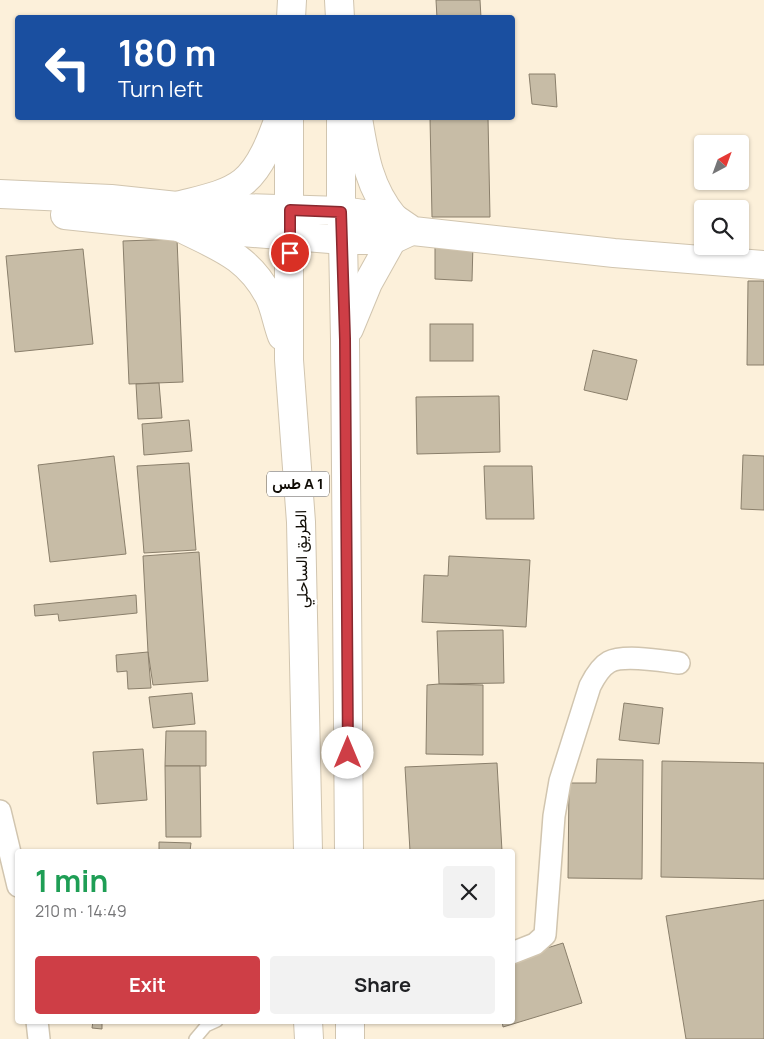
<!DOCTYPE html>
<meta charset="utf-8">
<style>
:root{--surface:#fff;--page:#f2f2f2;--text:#202124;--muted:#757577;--accent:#ce3e46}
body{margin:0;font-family:Manrope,Vazirmatn,sans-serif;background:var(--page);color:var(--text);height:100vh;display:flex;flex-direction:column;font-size:19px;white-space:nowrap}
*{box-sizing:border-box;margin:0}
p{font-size:16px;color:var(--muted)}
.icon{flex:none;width:28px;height:28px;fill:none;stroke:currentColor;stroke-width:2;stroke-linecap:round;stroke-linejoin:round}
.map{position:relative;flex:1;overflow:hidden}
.sheet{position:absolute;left:15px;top:849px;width:500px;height:175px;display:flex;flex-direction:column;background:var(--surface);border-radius:5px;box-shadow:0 1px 4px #0004}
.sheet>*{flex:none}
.banner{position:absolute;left:15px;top:15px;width:500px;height:105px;border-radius:5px;box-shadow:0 1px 4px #0004;background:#1a4fa0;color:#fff;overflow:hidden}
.needle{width:32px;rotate:41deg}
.fabs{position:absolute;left:694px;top:135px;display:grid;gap:10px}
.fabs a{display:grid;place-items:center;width:55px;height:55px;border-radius:5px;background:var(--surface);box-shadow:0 1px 4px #0004;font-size:25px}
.pin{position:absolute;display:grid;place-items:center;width:42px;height:42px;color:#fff;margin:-21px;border:2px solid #fff;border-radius:50%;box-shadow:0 1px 5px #0007}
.me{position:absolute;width:55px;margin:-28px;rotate:0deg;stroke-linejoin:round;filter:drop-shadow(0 0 4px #0008)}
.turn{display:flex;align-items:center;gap:18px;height:105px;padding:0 20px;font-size:22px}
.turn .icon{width:65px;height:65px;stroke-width:2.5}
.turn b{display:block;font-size:35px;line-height:42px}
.round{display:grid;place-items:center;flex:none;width:52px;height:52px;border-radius:5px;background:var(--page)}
.head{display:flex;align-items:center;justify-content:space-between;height:85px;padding:0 20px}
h1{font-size:30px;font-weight:700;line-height:38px;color:#1e9e55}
.cta{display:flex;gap:10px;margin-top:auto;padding:10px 20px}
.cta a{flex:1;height:58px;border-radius:5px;background:var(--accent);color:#fff;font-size:20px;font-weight:700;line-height:58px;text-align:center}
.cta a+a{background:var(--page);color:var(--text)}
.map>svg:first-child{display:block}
</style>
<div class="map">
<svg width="764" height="1039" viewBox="0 0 764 1039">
<rect width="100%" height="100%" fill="#fcf0da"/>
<!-- building -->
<g fill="#c7bca6" stroke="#8a7f6b">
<path d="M436,0H480L481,18H437Z"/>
<path d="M529,74H555L557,107L532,104Z"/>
<path d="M430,118H488L490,217H432Z"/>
<path d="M177,239L183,382L129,384L123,241Z"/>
<path d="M435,240L473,244L472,281L435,279Z"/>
<path d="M83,249L93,344L15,352L6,256Z"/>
<path d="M748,281H764V365H747Z"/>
<rect x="430" y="324" width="43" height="37"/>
<path d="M593,350L637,360L627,400L584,390Z"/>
<path d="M159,383L162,418L138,419L136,384Z"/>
<path d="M499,396L500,452L417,454L416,397Z"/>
<path d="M189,420L192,451L144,455L142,424Z"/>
<path d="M743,455L764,456V510L741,509Z"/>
<path d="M114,456L126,554L50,562L38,465Z"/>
<path d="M189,463L196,550L144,553L137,466Z"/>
<path d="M484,466H532L534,519H486Z"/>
<path d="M199,552L208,681L153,685L148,652L143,556Z"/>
<path d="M449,556L530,560L526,627L422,622L424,575L448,576Z"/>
<path d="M136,595L137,613L59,621L58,614L35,616L34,605Z"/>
<path d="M503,630L504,683L439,684L437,631Z"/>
<path d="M148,652L151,688L128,689L127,671L117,672L116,655Z"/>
<path d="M439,684L483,685V755L426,754L427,685Z"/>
<path d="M192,693L195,724L153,728L149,697Z"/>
<path d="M624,703L663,708L659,744L619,740Z"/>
<path d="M166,731H206V766H165Z"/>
<path d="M143,749L147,800L97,804L93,752Z"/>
<path d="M597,759L643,760L642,879L568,878L569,783H596Z"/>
<path d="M662,761L764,763V879L661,877Z"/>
<path d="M497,763L502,851H410L405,767Z"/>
<path d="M165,766H200L201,837H166Z"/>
<path d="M159,842L191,843L190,851H159Z"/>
<path d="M764,900V1039H686L666,916Z"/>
<path d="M563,943L582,1003L503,1027L502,1021H512V959Z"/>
<path d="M93,1021H102V1029L92,1028Z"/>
</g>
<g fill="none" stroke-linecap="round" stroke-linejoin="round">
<defs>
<path id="lane" d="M195,1039L206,1026L217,1021"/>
<g id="street">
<path d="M0,811L18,886"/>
<path d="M512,953L535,944L545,935L554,816L560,781L590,686C594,678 600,667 609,662C624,654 663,661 679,663"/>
<path d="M37,1021L39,1039"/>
</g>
<g id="secondary">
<path d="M0,194L111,199L177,206L341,211L394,218L413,231L614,253L764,265"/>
<path d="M65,215L179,227L343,240H392L411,231"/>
</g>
<g id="highway">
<path d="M339,0L340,18"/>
<path d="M291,18L292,0"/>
<path d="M289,118V360L301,522L308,851"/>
<path d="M341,118V211L343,240L345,339L349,851"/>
<path d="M358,118C364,155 369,188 394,218"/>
<path d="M177,206C199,200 225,196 243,182C261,168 272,138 279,118"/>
<path d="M179,227C218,247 247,255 269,296C275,308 277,323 282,336"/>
<path d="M349,329L368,283L392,240"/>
<path d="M308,1021L309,1039"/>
<path d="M350,1021V1039"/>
</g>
</defs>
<!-- lane casing -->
<use href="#lane" stroke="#d1c5af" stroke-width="14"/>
<!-- street casing -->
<use href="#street" stroke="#d1c5af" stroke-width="24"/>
<!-- secondary casing -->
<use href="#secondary" stroke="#d1c5af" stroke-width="30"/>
<!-- highway casing -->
<use href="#highway" stroke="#d1c5af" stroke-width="30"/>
<!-- lane -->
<use href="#lane" stroke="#fff" stroke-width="11"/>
<!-- street -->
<use href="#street" stroke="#fff" stroke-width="21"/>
<!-- secondary -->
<use href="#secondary" stroke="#fff" stroke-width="28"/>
<!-- highway -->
<use href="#highway" stroke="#fff" stroke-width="28"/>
</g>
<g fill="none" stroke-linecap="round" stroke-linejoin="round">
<defs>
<path id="route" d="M290,253V210L341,212L345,339L348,753"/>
</defs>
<!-- route casing -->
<use href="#route" stroke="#86282e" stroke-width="12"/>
<!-- route -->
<use href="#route" stroke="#ce3e46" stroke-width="9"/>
</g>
<g text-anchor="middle" stroke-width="5" stroke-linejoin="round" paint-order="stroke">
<!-- shield labels -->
<rect fill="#fff" stroke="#585550" stroke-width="1" x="267" y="471.5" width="62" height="25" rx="4"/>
<g font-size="15" font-weight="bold" fill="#100c05">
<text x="298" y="489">طس A 1</text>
</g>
<!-- street labels -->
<g font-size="16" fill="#100c05" stroke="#fff">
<text transform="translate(301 559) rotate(-91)" y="6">الطريق الساحلي</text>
</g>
</g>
</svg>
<div class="fabs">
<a><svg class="needle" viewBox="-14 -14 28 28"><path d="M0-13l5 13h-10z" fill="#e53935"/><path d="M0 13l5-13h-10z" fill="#757577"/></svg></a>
<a><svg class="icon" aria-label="search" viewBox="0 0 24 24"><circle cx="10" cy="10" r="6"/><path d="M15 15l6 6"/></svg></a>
</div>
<div class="pin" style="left:290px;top:253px;background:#d93025"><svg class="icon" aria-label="arrive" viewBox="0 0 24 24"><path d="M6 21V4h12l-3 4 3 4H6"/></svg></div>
<svg class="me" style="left:348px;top:753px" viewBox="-20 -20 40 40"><circle r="19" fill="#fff"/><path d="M0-13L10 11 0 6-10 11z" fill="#ce3e46"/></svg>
<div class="banner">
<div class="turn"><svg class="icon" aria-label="left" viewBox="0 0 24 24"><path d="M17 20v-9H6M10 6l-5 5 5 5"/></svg><div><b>180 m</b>Turn left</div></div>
</div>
<section class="sheet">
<div class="head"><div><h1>1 min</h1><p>210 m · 14:49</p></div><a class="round"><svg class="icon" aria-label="close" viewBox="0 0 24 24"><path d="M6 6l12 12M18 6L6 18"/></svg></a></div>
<div class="cta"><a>Exit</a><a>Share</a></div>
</section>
</div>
